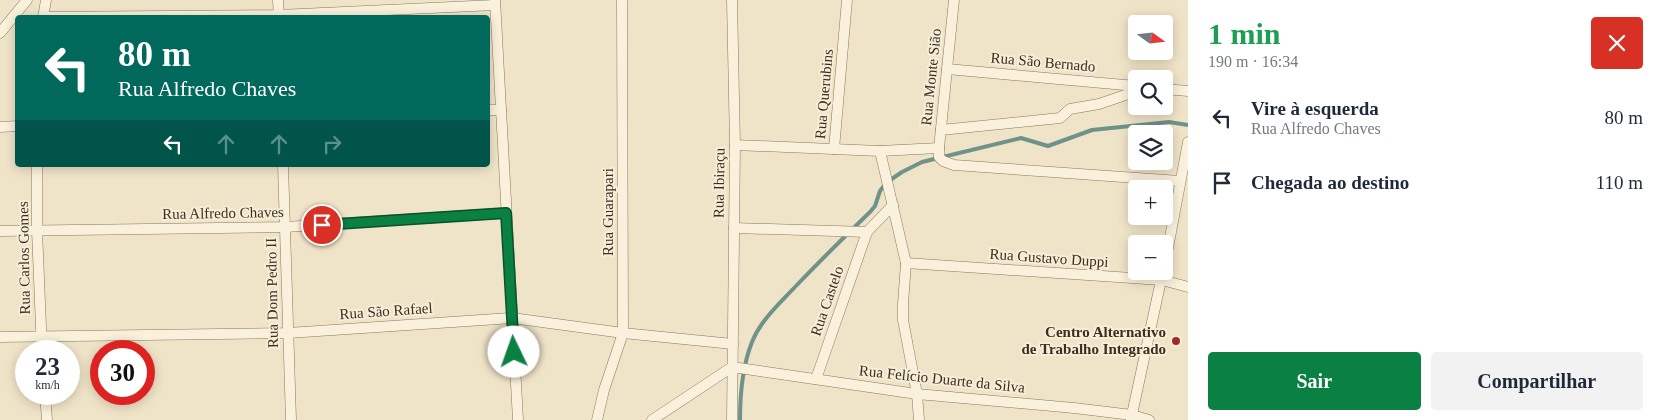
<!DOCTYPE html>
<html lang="pt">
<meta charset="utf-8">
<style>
:root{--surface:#fff;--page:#f2f2f3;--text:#1f2937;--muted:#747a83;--accent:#0b8043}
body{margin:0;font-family:"Times New Roman",serif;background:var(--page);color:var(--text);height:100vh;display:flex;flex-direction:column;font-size:19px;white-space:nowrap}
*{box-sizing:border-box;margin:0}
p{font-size:16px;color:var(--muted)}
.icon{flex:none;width:28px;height:28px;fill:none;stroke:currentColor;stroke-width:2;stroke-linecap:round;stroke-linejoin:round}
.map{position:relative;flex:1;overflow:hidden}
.drawer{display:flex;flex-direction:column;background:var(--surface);width:475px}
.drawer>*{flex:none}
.top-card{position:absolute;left:15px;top:15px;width:475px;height:152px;border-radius:5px;box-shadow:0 2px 12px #0003;background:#00695c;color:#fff;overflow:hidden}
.needle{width:32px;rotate:105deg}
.buttons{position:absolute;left:1128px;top:15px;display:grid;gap:10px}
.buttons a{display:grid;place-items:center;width:45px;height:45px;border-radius:5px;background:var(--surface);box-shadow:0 2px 12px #0003;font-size:25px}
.speed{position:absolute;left:15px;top:340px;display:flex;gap:10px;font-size:25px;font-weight:700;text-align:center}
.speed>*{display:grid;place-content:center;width:65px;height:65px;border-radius:50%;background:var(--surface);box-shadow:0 2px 12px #0003;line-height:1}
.speed small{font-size:12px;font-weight:400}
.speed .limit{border:8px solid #d22;background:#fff;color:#111}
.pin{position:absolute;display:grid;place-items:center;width:42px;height:42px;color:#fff;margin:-21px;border:2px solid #fff;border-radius:50%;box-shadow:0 1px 5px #0007}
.me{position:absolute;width:55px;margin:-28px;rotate:357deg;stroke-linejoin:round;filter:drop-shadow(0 0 4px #0008)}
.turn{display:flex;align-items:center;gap:18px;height:105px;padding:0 20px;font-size:22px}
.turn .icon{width:65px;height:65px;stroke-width:2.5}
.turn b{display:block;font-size:35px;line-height:42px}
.lanes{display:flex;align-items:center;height:48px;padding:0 20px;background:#0003;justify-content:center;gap:25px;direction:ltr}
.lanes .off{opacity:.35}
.round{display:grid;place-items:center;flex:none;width:52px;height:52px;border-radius:5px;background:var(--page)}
.summary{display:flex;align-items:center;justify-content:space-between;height:85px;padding:0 20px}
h1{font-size:30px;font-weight:700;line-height:38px;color:#1e9e55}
.action{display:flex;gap:10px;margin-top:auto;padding:10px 20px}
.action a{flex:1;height:58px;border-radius:5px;background:var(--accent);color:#fff;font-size:20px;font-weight:700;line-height:58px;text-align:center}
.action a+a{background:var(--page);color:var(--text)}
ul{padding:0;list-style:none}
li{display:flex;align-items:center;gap:15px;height:65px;padding:0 20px}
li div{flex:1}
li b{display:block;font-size:19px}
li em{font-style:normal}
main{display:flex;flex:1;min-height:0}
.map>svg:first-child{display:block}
</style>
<main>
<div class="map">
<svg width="1188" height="420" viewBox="0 0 1188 420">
<rect width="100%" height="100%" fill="#f0e4c8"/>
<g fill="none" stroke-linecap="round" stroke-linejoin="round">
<!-- stream -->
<path stroke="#6f938a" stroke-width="4" d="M740,420C740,393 742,367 752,342C761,320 779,304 794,288C819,262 844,237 870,212L875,206L880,191L886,183L902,172L922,162L1021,138L1048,146L1092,130L1169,122L1188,125"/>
<defs>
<g id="minor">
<path d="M278,0L279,18"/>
<path d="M495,0L518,420"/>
<path d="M732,0L735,145L732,420"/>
<path d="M954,0L939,148V157L943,161L954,165L1180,181"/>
<path d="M43,17L279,15L495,5"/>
<path d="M43,18L46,0"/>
<path d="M0,33L27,0"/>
<path d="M947,69L1136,86"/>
<path d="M1164,89L1188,91"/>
<path d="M488,110H501"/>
<path d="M0,127L18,126"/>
<path d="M941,130L1060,118L1070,109L1099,104L1134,92L1136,90"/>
<path d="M735,145L880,151L939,148"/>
<path d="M834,149L847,0"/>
<path d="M880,151L906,263L903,304V320L917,394L919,420"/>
<path d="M37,165V230L42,351"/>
<path d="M283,165L291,420"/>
<path d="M734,228L867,232L893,205"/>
<path d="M0,231L285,227L506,213"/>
<path d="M906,263L1162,280L1188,287"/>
<path d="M1164,269L1188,142"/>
<path d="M0,337L288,333L512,318L623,333L733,344"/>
<path d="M816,379L867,232"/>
<path d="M45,394L47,420"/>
<path d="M1131,419L1163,271"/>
<path d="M597,420L604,390L623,333L622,0"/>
<path d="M652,420L732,367L917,394L1074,408L1132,415L1149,420"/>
</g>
</defs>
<!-- minor casing -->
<use href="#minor" stroke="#8d765c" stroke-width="11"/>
<!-- minor -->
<use href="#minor" stroke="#faf1dc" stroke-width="10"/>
</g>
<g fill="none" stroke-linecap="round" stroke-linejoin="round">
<defs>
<path id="route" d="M322,225L506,213L514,352"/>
</defs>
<!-- route casing -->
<use href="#route" stroke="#07532c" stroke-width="12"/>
<!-- route -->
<use href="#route" stroke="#0b8043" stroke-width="9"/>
</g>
<!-- markers -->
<circle fill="#9e2a2b" stroke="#f7eed8" stroke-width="2" cx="1176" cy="341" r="5"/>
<g text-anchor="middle" stroke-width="4" stroke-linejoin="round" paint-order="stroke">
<!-- street labels -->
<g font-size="15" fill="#3d2e20" stroke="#f7eed8">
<text transform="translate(1043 62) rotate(5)" y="5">Rua São Bernado</text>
<text transform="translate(931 77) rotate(-84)" y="5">Rua Monte Sião</text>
<text transform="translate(824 94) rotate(-85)" y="5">Rua Querubins</text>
<text transform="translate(719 183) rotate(-89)" y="5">Rua Ibiraçu</text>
<text transform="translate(608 212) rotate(-90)" y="5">Rua Guarapari</text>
<text transform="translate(223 213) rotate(-1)" y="5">Rua Alfredo Chaves</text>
<text transform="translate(24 258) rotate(-91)" y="5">Rua Carlos Gomes</text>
<text transform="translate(1049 258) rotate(4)" y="5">Rua Gustavo Duppi</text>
<text transform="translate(272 293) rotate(-91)" y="5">Rua Dom Pedro II</text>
<text transform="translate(827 301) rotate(-71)" y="5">Rua Castelo</text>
<text transform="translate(386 311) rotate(-4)" y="5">Rua São Rafael</text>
<text transform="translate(942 379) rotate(6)" y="5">Rua Felício Duarte da Silva</text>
</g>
<!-- poi labels -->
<g font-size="15" font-weight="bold" fill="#3d2e20" stroke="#f7eed8" text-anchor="end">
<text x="1166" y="337">Centro Alternativo<tspan x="1166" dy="17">de Trabalho Integrado</tspan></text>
</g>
</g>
</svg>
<div class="buttons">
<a><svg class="needle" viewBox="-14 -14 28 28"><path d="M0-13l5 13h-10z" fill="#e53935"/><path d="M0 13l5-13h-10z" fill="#747a83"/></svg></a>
<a><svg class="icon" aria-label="search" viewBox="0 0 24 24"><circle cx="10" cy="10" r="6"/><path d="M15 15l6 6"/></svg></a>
<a><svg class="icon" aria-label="layers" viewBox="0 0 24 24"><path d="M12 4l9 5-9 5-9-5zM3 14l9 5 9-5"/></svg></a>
<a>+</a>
<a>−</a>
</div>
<div class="speed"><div>23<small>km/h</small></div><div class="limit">30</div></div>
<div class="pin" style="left:322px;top:225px;background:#d93025"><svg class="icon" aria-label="arrive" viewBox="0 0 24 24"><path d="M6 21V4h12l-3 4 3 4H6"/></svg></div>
<svg class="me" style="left:514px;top:352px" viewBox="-20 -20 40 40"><circle r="19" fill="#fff"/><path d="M0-13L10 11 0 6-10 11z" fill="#0b8043"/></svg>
<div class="top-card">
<div class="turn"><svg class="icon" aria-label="left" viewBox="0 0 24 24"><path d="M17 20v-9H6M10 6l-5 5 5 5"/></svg><div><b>80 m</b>Rua Alfredo Chaves</div></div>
<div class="lanes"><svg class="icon" aria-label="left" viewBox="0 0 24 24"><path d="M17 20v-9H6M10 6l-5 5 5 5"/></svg><svg class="icon off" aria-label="ahead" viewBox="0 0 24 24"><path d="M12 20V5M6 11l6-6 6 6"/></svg><svg class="icon off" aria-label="ahead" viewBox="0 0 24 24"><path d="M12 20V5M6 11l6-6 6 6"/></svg><svg class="icon off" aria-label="right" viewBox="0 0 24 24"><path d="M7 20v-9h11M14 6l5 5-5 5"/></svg></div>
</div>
</div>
<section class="drawer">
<div class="summary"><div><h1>1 min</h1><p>190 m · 16:34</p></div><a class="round" style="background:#d93025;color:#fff"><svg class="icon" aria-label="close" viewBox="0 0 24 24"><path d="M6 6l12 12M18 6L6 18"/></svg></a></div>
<ul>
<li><svg class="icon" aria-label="left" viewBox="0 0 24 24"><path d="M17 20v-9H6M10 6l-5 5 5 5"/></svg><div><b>Vire à esquerda</b><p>Rua Alfredo Chaves</p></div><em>80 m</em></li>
<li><svg class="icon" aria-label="arrive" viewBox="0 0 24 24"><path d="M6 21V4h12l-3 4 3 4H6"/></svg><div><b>Chegada ao destino</b></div><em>110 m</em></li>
</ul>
<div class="action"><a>Sair</a><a>Compartilhar</a></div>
</section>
</main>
